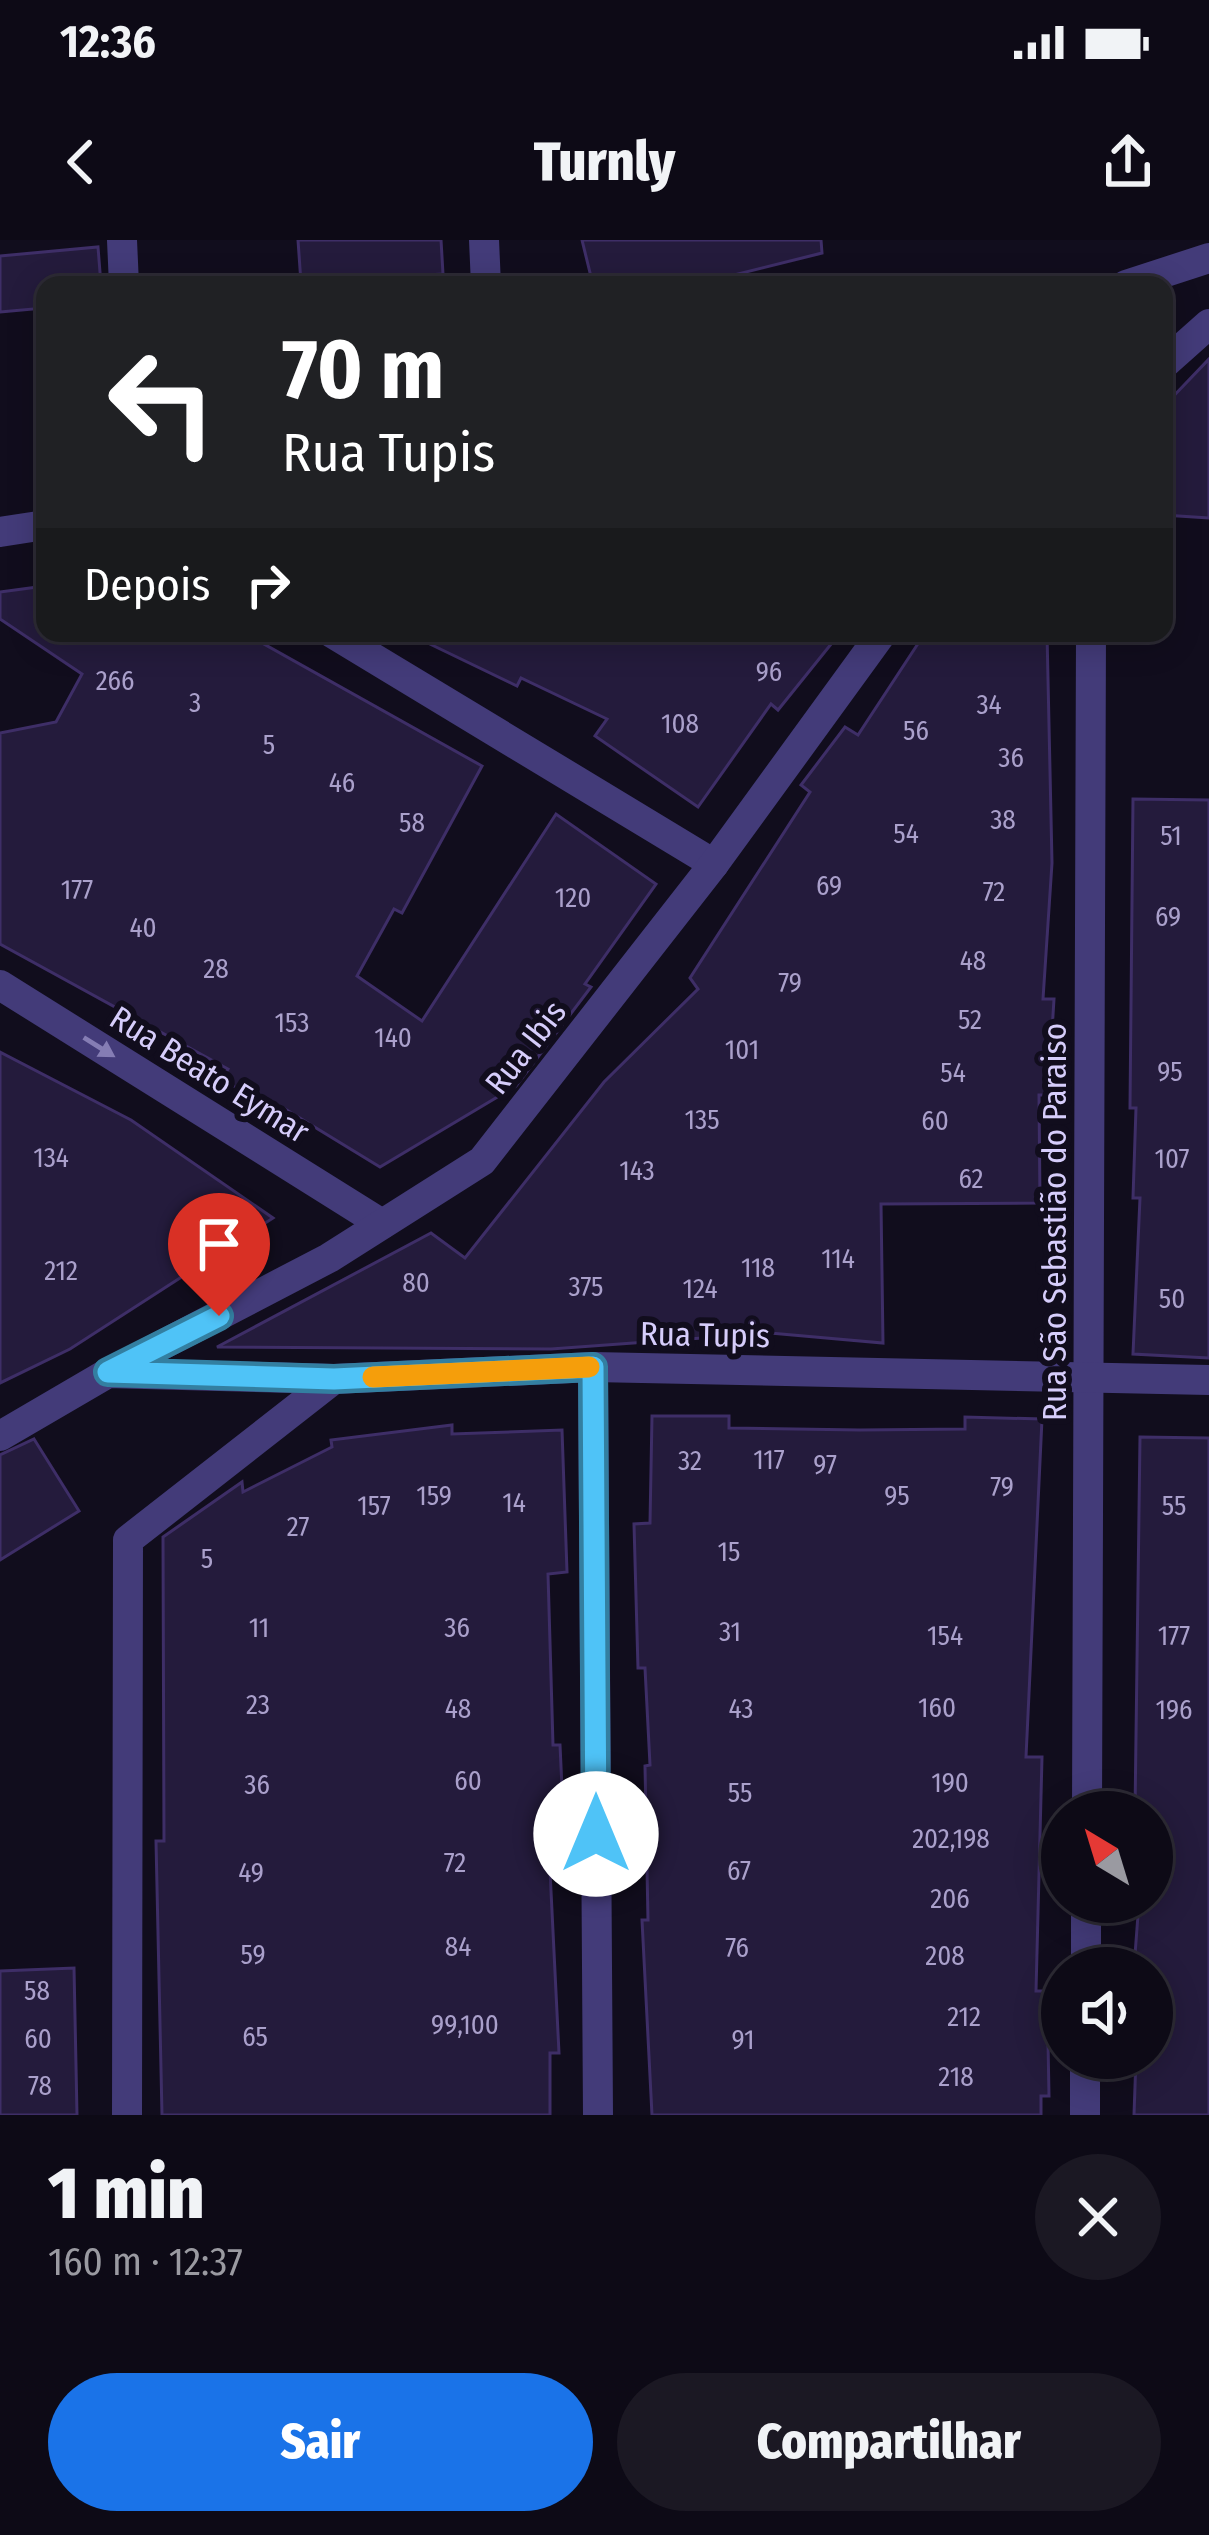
<!DOCTYPE html>
<html lang="pt">
<meta charset="utf-8">
<style>
:root{--surface:#0d0a16;--page:#1b1823;--text:#f1f3f6;--muted:#9a9aa1;--line:#2d2b35;--accent:#1a73e8}
body{margin:0;font-family:"Fira Sans Condensed",sans-serif;background:var(--page);color:var(--text);height:100vh;display:flex;flex-direction:column;font-size:45px;white-space:nowrap}
*{box-sizing:border-box;margin:0}
p{font-size:39px;color:var(--muted)}
.icon{flex:none;width:66px;height:66px;fill:none;stroke:currentColor;stroke-width:2;stroke-linecap:round;stroke-linejoin:round}
.map{position:relative;height:1875px;overflow:hidden}
.drawer{display:flex;flex-direction:column;background:var(--surface);flex:1}
.drawer>*{flex:none}
.top-card{position:absolute;left:36px;top:36px;width:1137px;height:366px;border-radius:24px;box-shadow:0 6px 30px #0003,0 0 0 3px var(--line);background:#202124;color:#fff;overflow:hidden}
.needle{width:78px;rotate:322deg}
.buttons{position:absolute;left:1041px;top:1551px;display:grid;gap:24px}
.buttons a{display:grid;place-items:center;width:132px;height:132px;border-radius:50%;background:var(--surface);box-shadow:0 6px 30px #0003,0 0 0 3px var(--line);font-size:60px}
.pin{position:absolute;display:grid;place-items:center;width:102px;height:102px;color:#fff;margin:-123px -51px;border-radius:50% 50% 50% 0;rotate:-45deg;box-shadow:0 0 12px #0007}
.pin .icon{rotate:45deg}
.me{position:absolute;width:132px;margin:-66px;rotate:0deg;stroke-linejoin:round;filter:drop-shadow(0 0 9px #0008)}
.turn{display:flex;align-items:center;gap:42px;height:252px;padding:0 48px;font-size:54px}
.turn .icon{width:156px;height:156px;stroke-width:2.5}
.turn b{display:block;font-size:84px;line-height:102px}
.then{display:flex;align-items:center;height:114px;padding:0 48px;background:#0003;gap:24px;font-size:45px}
.round{display:grid;place-items:center;flex:none;width:126px;height:126px;border-radius:63px;background:var(--page)}
.overview{display:flex;align-items:center;justify-content:space-between;height:204px;padding:0 48px}
h1{font-size:72px;font-weight:800;line-height:90px}
.button{display:flex;gap:24px;margin-top:auto;padding:24px 48px}
.button a{flex:1;height:138px;border-radius:72px;background:var(--accent);color:#fff;font-size:48px;font-weight:800;line-height:138px;text-align:center}
.button a+a{background:var(--page);color:var(--text)}
.status{display:flex;justify-content:space-between;align-items:center;height:84px;padding:0 60px;background:var(--surface);direction:ltr}
.status svg{height:33px;fill:currentColor}
header{display:flex;justify-content:space-between;align-items:center;height:156px;padding:0 48px;background:var(--surface);font-size:54px;font-weight:800}
.map>svg:first-child{display:block}
</style>
<div class="status"><b>12:36</b><svg viewBox="0 0 49 12"><path d="M0 12V9h3v3zM5 12V6h3v6zM10 12V3h3v9zM15 12V0h3v12zM26 1h20v11H26zM47 4h2v5h-2z"/></svg></div>
<header><svg class="icon" aria-label="back" viewBox="0 0 24 24"><path d="M15 5l-7 7 7 7"/></svg>Turnly<svg class="icon" aria-label="share" viewBox="0 0 24 24"><path d="M12 15V3M7 8l5-5 5 5M5 13v7h14v-7"/></svg></header>
<div class="map">
<svg width="1209" height="1875" viewBox="0 0 1209 1875">
<rect width="100%" height="100%" fill="#110d1d"/>
<!-- building -->
<g fill="#241b3c" stroke="#3e2e67" stroke-width="3">
<path d="M298,0H441L443,34L301,43Z"/>
<path d="M582,0H821L822,13L694,45H593Z"/>
<path d="M98,7L101,45H45V68L0,72V16Z"/>
<path d="M1209,119V278L1164,275V166Z"/>
<path d="M45,346V393H244L482,526L402,673L394,669L357,736L422,781L556,574L656,644L585,744L591,747L516,846L380,927L285,869L282,873L222,840L228,829L0,704V493L56,482L82,434L0,379V352Z"/>
<path d="M407,393H840L778,470L771,464L698,567L595,496L607,479L521,438L517,446Z"/>
<path d="M925,393H1047L1052,623L1043,759H1054L1048,855H1039L1040,963L881,964L883,1103L770,1093L551,1109L217,1107L431,993L465,1018L604,842L698,749L690,738L810,552L801,545L845,487L858,495Z"/>
<path d="M1133,559L1209,560V1118L1133,1114L1140,958H1133L1136,868H1130Z"/>
<path d="M0,812L131,880L273,978L70,1109L0,1143Z"/>
<path d="M652,1176H729V1188L860,1190L965,1189V1177L1042,1179L1026,1517H1042L1036,1751H1056V1802H1048L1049,1856H1041V1875H652L642,1680H648L645,1526L650,1525L645,1428H638L634,1284L650,1283Z"/>
<path d="M452,1185V1194L562,1190L567,1332L548,1334L553,1505H560L563,1569L547,1570L559,1813H550V1875H162L156,1601H164L163,1297L242,1242L243,1252L332,1207L331,1200Z"/>
<path d="M1140,1197L1209,1198V1875H1134L1136,1818H1152V1728H1134L1139,1662H1152V1572H1135Z"/>
<path d="M34,1199L79,1271L0,1320V1215Z"/>
<path d="M74,1728L77,1875H0V1731Z"/>
</g>
<g fill="none" stroke-linecap="round" stroke-linejoin="round">
<!-- minor -->
<g stroke="#433b79" stroke-width="30">
<path d="M122,0L124,45"/>
<path d="M484,0L486,45"/>
<path d="M332,393L714,624"/>
<path d="M593,1127L598,1875"/>
<path d="M1087,1572L1091,393"/>
<path d="M1086,1728V1662"/>
<path d="M127,1875L128,1300L334,1139"/>
<path d="M1085,1875V1818"/>
</g>
<!-- tertiary -->
<g stroke="#433b79" stroke-width="30">
<path d="M1126,45L1209,18"/>
<path d="M1164,124L1209,84"/>
<path d="M0,292L45,285"/>
<path d="M0,745L382,984"/>
<path d="M114,1130L329,1018L482,921L714,624L882,393"/>
<path d="M0,1196L108,1133L334,1139L593,1127L1209,1140"/>
</g>
</g>
<!-- one-way arrows -->
<defs><path id="oneway-solid" d="M-6-.8H1V-3.2L6.5 0L1 3.2V.8H-6Z" transform="scale(3)"/></defs>
<use fill="#857db4" href="#oneway-solid" transform="translate(99 807) rotate(32)"/>
<g fill="none" stroke-linecap="round" stroke-linejoin="round">
<defs>
<path id="route" d="M219,1076L108,1132L334,1139L593,1127L596,1594"/>
</defs>
<!-- route casing -->
<use href="#route" stroke="#337fa1" stroke-width="30"/>
<!-- route -->
<use href="#route" stroke="#4fc3f7" stroke-width="21"/>
<!-- slow -->
<path stroke="#f59e0b" stroke-width="21" d="M373,1137L589,1127"/>
</g>
<g text-anchor="middle" stroke-width="12" stroke-linejoin="round" paint-order="stroke">
<!-- number labels -->
<g font-size="27" fill="#aaa0cb">
<text x="769" y="441">96</text>
<text x="115" y="450">266</text>
<text x="195" y="472">3</text>
<text x="989" y="474">34</text>
<text x="680" y="493">108</text>
<text x="916" y="500">56</text>
<text x="269" y="514">5</text>
<text x="1011" y="527">36</text>
<text x="342" y="552">46</text>
<text x="1003" y="589">38</text>
<text x="412" y="592">58</text>
<text x="906" y="603">54</text>
<text x="1171" y="605">51</text>
<text x="829" y="655">69</text>
<text x="77" y="659">177</text>
<text x="994" y="661">72</text>
<text x="573" y="667">120</text>
<text x="1168" y="686">69</text>
<text x="143" y="697">40</text>
<text x="973" y="730">48</text>
<text x="216" y="738">28</text>
<text x="790" y="752">79</text>
<text x="970" y="789">52</text>
<text x="292" y="792">153</text>
<text x="393" y="807">140</text>
<text x="742" y="819">101</text>
<text x="1170" y="841">95</text>
<text x="953" y="842">54</text>
<text x="702" y="889">135</text>
<text x="935" y="890">60</text>
<text x="51" y="927">134</text>
<text x="1172" y="928">107</text>
<text x="637" y="940">143</text>
<text x="971" y="948">62</text>
<text x="838" y="1028">114</text>
<text x="758" y="1037">118</text>
<text x="61" y="1040">212</text>
<text x="416" y="1052">80</text>
<text x="586" y="1056">375</text>
<text x="700" y="1058">124</text>
<text x="1172" y="1068">50</text>
<text x="769" y="1229">117</text>
<text x="690" y="1230">32</text>
<text x="825" y="1234">97</text>
<text x="1002" y="1256">79</text>
<text x="434" y="1265">159</text>
<text x="897" y="1265">95</text>
<text x="514" y="1272">14</text>
<text x="374" y="1275">157</text>
<text x="1174" y="1275">55</text>
<text x="298" y="1296">27</text>
<text x="729" y="1321">15</text>
<text x="207" y="1328">5</text>
<text x="259" y="1397">11</text>
<text x="457" y="1397">36</text>
<text x="730" y="1401">31</text>
<text x="945" y="1405">154</text>
<text x="1174" y="1405">177</text>
<text x="258" y="1474">23</text>
<text x="937" y="1477">160</text>
<text x="458" y="1478">48</text>
<text x="741" y="1478">43</text>
<text x="1174" y="1479">196</text>
<text x="468" y="1550">60</text>
<text x="950" y="1552">190</text>
<text x="257" y="1554">36</text>
<text x="740" y="1562">55</text>
<text x="951" y="1608">202,198</text>
<text x="455" y="1632">72</text>
<text x="739" y="1640">67</text>
<text x="251" y="1642">49</text>
<text x="950" y="1668">206</text>
<text x="458" y="1716">84</text>
<text x="737" y="1717">76</text>
<text x="253" y="1724">59</text>
<text x="945" y="1725">208</text>
<text x="37" y="1760">58</text>
<text x="964" y="1786">212</text>
<text x="465" y="1794">99,100</text>
<text x="255" y="1806">65</text>
<text x="38" y="1808">60</text>
<text x="743" y="1809">91</text>
<text x="956" y="1846">218</text>
<text x="40" y="1855">78</text>
</g>
<!-- street labels -->
<g font-size="33" fill="#d6cdfb" stroke="#110d1d">
<text transform="translate(525 807) rotate(-52)" y="12">Rua Ibis</text>
<text transform="translate(210 834) rotate(32)" y="12">Rua Beato Eymar</text>
<text transform="translate(1054 982) rotate(-90)" y="12">Rua São Sebastião do Paraiso</text>
<text transform="translate(705 1094) rotate(1)" y="12">Rua Tupis</text>
</g>
</g>
</svg>
<div class="buttons">
<a><svg class="needle" viewBox="-14 -14 28 28"><path d="M0-13l5 13h-10z" fill="#e53935"/><path d="M0 13l5-13h-10z" fill="#9a9aa1"/></svg></a>
<a><svg class="icon" aria-label="sound" viewBox="0 0 24 24"><path d="M4 9h4l5-4v14l-5-4H4zM17 9q2 3 0 6"/></svg></a>
</div>
<div class="pin" style="left:219px;top:1076px;background:#d93025"><svg class="icon" aria-label="arrive" viewBox="0 0 24 24"><path d="M6 21V4h12l-3 4 3 4H6"/></svg></div>
<svg class="me" style="left:596px;top:1594px" viewBox="-20 -20 40 40"><circle r="19" fill="#fff"/><path d="M0-13L10 11 0 6-10 11z" fill="#4fc3f7"/></svg>
<div class="top-card">
<div class="turn"><svg class="icon" aria-label="left" viewBox="0 0 24 24"><path d="M17 20v-9H6M10 6l-5 5 5 5"/></svg><div><b>70 m</b>Rua Tupis</div></div>
<div class="then">Depois<svg class="icon" aria-label="right" viewBox="0 0 24 24"><path d="M7 20v-9h11M14 6l5 5-5 5"/></svg></div>
</div>
</div>
<section class="drawer">
<div class="overview"><div><h1>1 min</h1><p>160 m · 12:37</p></div><a class="round"><svg class="icon" aria-label="close" viewBox="0 0 24 24"><path d="M6 6l12 12M18 6L6 18"/></svg></a></div>
<div class="button"><a>Sair</a><a>Compartilhar</a></div>
</section>
